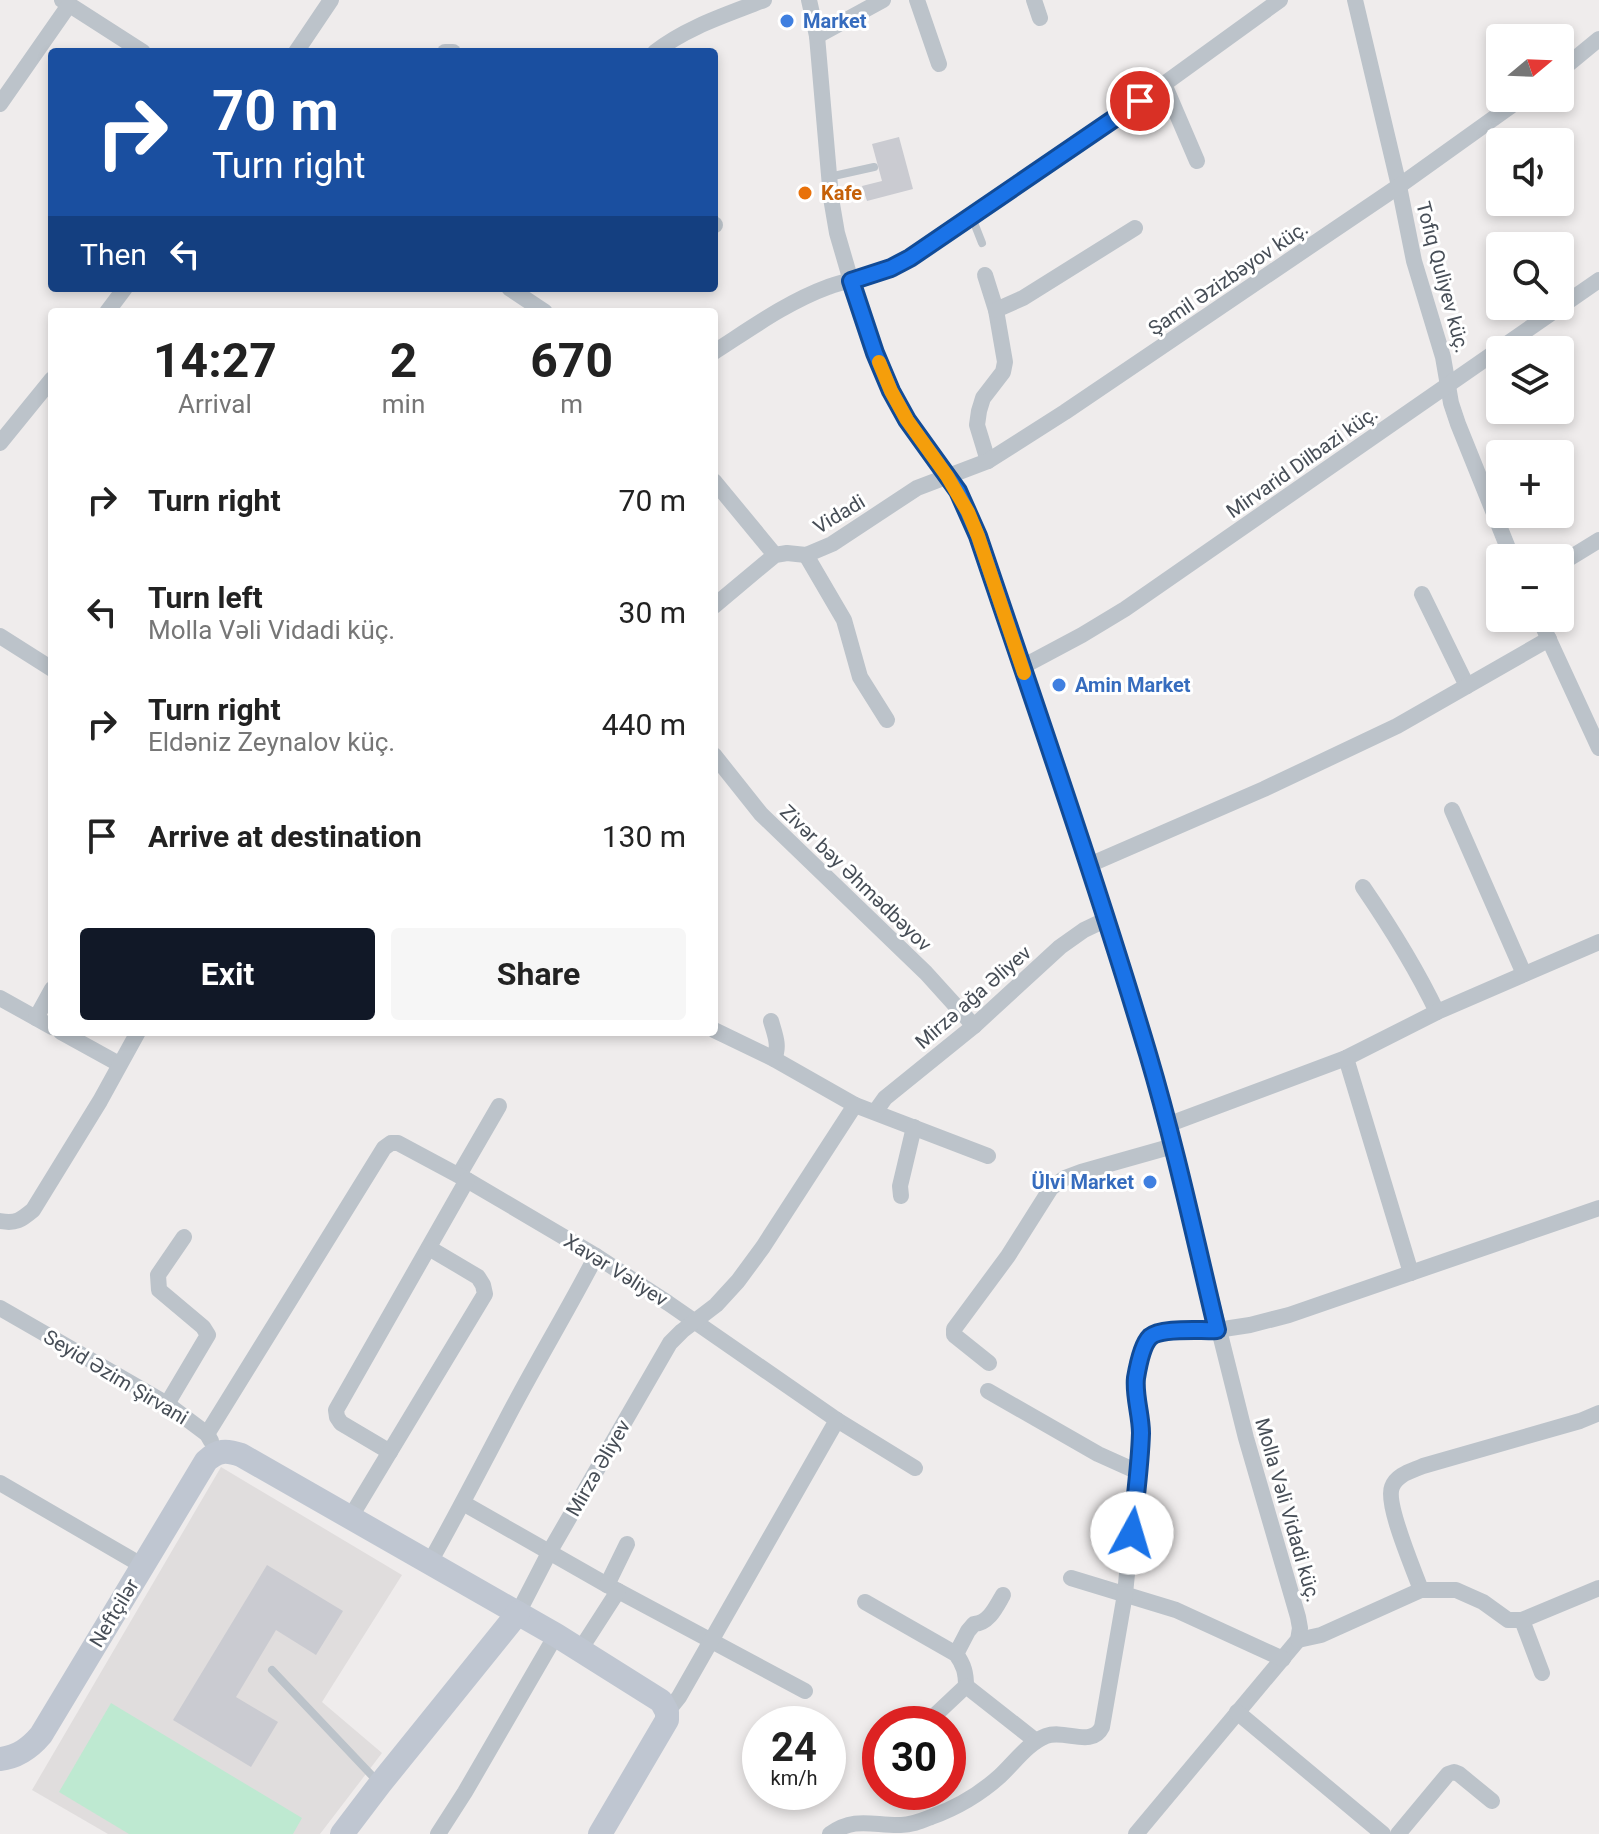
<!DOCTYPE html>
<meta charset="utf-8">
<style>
:root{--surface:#fff;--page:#f6f6f6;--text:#222;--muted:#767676;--accent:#111827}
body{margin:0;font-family:Roboto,sans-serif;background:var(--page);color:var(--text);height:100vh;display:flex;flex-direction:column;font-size:30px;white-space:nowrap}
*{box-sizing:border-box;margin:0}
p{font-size:26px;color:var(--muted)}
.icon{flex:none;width:44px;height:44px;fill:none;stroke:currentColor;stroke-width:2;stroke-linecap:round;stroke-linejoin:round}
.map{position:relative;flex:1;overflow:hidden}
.drawer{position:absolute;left:48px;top:308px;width:670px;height:728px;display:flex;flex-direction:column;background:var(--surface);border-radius:8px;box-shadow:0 4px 12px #0003}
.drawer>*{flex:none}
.hud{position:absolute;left:48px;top:48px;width:670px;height:244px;border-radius:8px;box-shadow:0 4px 12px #0003;background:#1a4fa0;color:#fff;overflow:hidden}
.needle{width:52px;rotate:71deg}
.tools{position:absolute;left:1486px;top:24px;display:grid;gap:16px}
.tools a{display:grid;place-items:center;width:88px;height:88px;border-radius:8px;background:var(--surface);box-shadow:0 4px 12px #0003;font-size:40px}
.speed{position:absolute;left:742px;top:1706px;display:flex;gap:16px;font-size:40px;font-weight:700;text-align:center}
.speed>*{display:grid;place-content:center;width:104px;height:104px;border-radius:50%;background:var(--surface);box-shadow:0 4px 12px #0003;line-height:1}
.speed small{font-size:20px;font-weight:400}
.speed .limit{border:12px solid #d22;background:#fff;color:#111}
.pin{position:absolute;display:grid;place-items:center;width:68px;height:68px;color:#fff;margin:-34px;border:4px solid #fff;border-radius:50%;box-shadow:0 2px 8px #0007}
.me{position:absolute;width:88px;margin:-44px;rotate:6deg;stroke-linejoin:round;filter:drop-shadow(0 0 6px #0008)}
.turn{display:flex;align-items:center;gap:28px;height:168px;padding:0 32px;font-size:36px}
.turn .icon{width:104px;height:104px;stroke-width:2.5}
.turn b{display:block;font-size:56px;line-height:68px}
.then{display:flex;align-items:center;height:76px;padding:0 32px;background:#0003;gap:16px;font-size:30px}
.eta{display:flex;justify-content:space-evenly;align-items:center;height:136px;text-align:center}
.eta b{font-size:48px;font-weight:700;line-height:56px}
.primary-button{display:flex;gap:16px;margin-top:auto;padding:16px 32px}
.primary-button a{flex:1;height:92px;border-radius:8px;background:var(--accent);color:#fff;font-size:32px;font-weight:700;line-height:92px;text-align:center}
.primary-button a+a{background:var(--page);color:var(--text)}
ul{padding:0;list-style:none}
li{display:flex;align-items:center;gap:24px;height:112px;padding:0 32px}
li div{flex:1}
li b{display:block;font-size:30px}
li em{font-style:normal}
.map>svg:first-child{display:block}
</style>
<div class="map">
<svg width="1599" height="1834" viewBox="0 0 1599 1834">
<rect width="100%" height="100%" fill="#efecec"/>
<!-- education -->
<path fill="#e0dddd" d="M221,1467L402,1575L322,1702L382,1753L320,1834H108L32,1790Z"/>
<!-- green -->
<path fill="#bee9d1" d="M111,1703L302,1818L293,1834H129L59,1792Z"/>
<!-- building -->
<g fill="#cacbd1">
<path d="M899,137L913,189L867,201L862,186L882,181L872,144Z"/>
<path d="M267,1565L343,1611L316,1655L276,1630L236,1697L278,1722L251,1767L173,1720Z"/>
</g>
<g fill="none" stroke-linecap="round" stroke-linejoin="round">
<!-- lane -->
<g stroke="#bcc3ca" stroke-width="8">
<path d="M829,177L874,167"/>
<path d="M971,215L982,243"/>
<path d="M272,1670L379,1783"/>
</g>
<!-- street -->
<g stroke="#bcc3ca" stroke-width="16">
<path d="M62,0L143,52"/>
<path d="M809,0L817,36L831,198L837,233L851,281L875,353L891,391L907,420L958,491L978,536L1089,865L1148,1056L1173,1146L1246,1438L1298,1617L1300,1628L1298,1640L1136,1834"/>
<path d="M917,0L939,64"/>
<path d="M1034,0L1040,18"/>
<path d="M1355,0L1399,186L1414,261L1443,357L1451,403L1458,424L1512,558"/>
<path d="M817,36L883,0"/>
<path d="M296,52L331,0"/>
<path d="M445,52H453"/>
<path d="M655,52C687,27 726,15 764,0"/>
<path d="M1560,71L1599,39"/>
<path d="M1164,84L1197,161"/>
<path d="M0,104L69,5"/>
<path d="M714,224L715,225"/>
<path d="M985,275L996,310L1005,362L1003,372L983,398L979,411L977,425L988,461"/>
<path d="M509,288L545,312"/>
<path d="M996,310L1023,298L1135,228"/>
<path d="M107,312L125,288"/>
<path d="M714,352C750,329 787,302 828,287C843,281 860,279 876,274C888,270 899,264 910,258L1164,84L1280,0"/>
<path d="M0,443L52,379"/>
<path d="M714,481L775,555"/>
<path d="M806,555L844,620L860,677L887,720"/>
<path d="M1560,564L1599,540"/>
<path d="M1422,594L1467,686"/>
<path d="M714,606L775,555L787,553L806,555L832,544L917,488L988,461L1065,412L1399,186L1522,98"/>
<path d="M1539,618L1599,748"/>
<path d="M0,636L52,669"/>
<path d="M1022,667L1082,635L1125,609L1599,280"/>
<path d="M714,755L761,814L926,973L974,1026"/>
<path d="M1452,810L1524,974"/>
<path d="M1089,865L1264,789L1397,726L1549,639"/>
<path d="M1363,887C1391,928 1416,968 1437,1012"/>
<path d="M0,998L52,1027"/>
<path d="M36,1018L52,989"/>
<path d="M771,1021C775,1035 780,1046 774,1059"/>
<path d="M714,1030L774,1059L855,1105L988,1156"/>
<path d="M61,1032L119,1064"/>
<path d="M1346,1058L1411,1273"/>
<path d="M875,1112L885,1098L974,1026L1060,947L1084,930L1105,920"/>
<path d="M1167,1125L1346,1058L1437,1012L1599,942"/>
<path d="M459,1175L499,1106"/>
<path d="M901,1196L900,1186L914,1127"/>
<path d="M0,1221C16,1224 21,1220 33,1210L100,1101L138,1032"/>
<path d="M0,1308L167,1404L207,1434L211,1441"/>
<path d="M989,1363L954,1335V1329L1008,1256L1051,1188L1065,1178L1081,1172L1173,1146"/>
<path d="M988,1391L1098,1454L1138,1472"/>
<path d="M167,1404L208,1335L203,1327L159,1290L158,1275L184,1237"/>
<path d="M207,1434L384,1148L391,1143H398L467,1180L596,1256L668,1303L837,1420L915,1468"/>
<path d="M390,1452L341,1423L337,1417L336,1410L467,1180"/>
<path d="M0,1483L143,1566"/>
<path d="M463,1503L607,1585L805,1691"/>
<path d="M350,1518L485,1294L483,1285L478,1277L429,1248"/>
<path d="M430,1562C456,1516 480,1469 505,1422C534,1366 567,1312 596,1256"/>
<path d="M1071,1578L1176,1610L1283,1659"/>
<path d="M607,1585L627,1544"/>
<path d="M1421,1590C1414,1570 1385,1504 1392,1487C1397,1474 1412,1471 1423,1466L1580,1421L1599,1413"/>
<path d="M865,1602L956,1654C964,1665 966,1673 966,1686"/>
<path d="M518,1613L550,1551L670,1343L682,1331L716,1305L738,1281L763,1247L855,1105"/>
<path d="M1522,1620L1542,1673"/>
<path d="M1298,1640L1321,1635L1421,1590H1456L1483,1602L1508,1620H1522L1599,1588"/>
<path d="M580,1650L618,1591"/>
<path d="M956,1654L968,1631L974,1624C989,1623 996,1607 1003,1595"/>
<path d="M667,1712L679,1697L837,1420"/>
<path d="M1237,1712L1383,1834"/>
<path d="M932,1718L966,1686L1036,1741"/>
<path d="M438,1834L465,1792L556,1635"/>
<path d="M830,1834C855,1816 874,1826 901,1825C912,1825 921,1821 931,1817C956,1808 980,1794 1000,1776C1014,1763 1028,1743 1046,1736C1065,1729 1092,1748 1102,1727L1125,1594L1141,1434V1414L1136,1394V1379L1145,1345L1152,1335L1161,1332L1217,1330L1250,1325L1289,1315L1599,1208"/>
<path d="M1398,1834L1448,1774L1454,1772L1459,1774L1492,1801"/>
</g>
<!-- secondary -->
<g stroke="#bfc6d1" stroke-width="24">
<path d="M0,1759C18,1757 30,1748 41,1735L206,1461C218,1450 226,1450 241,1455L556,1635L661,1701L667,1712V1720L600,1834"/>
<path d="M342,1834L380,1784L518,1613"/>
</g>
</g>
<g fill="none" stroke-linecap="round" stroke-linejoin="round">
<defs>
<path id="route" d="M1132,1533C1135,1500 1140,1467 1141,1433C1141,1415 1134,1395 1136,1378C1138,1366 1142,1345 1150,1337C1161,1327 1202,1331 1217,1330C1195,1238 1175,1145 1148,1054C1096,880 1036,708 978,536L958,491L907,420L891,391L875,353L851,281L891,268L910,258L1140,101"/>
</defs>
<!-- route casing -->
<use href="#route" stroke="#114b97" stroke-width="20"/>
<!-- route -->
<use href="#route" stroke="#1a73e8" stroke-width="14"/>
<!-- slow -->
<path stroke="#f59e0b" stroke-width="14" d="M879,362L891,391L907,420L947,476L968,512L978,536L1024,673"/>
</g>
<!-- markers -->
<g fill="#3f7fe0" stroke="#fff" stroke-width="3">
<circle cx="787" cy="21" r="8"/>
<circle cx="1059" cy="685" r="8"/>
<circle cx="1150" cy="1182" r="8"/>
</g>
<circle fill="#e8710a" stroke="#fff" stroke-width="3" cx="805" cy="193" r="8"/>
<g text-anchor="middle" stroke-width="6" stroke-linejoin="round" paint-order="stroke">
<!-- shop labels -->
<g font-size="20" font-weight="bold" fill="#366cbe" stroke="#fff" text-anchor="start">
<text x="803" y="28">Market</text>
<text x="1075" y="692">Amin Market</text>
<text x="1134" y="1189" text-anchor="end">Ülvi Market</text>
</g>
<!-- food labels -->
<g font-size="20" font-weight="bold" fill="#c56008" stroke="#fff" text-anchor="start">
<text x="821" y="200">Kafe</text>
</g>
<!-- street labels -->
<g font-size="20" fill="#474e57" stroke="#fff">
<text transform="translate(1443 277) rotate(75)" y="7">Tofiq Quliyev küç.</text>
<text transform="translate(1228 278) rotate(-34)" y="7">Şamil Əzizbəyov küç.</text>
<text transform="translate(1302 462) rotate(-35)" y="7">Mirvarid Dilbazi küç.</text>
<text transform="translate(839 514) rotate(-31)" y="7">Vidadi</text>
<text transform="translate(856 878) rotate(44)" y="7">Zivər bəy Əhmədbəyov</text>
<text transform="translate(973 997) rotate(-41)" y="7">Mirzə ağa Əliyev</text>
<text transform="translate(616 1270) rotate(32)" y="7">Xavər Vəliyev</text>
<text transform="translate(116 1377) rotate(31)" y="7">Seyid Əzim Şirvani</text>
<text transform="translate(598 1468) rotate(-60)" y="7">Mirzə Əliyev</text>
<text transform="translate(1288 1510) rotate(74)" y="7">Molla Vəli Vidadi küç.</text>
<text transform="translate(114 1613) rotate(-59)" y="7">Neftçilər</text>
</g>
</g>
</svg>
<div class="tools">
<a><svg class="needle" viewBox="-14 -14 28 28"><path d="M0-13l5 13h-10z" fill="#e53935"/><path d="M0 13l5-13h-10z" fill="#767676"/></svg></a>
<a><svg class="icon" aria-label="sound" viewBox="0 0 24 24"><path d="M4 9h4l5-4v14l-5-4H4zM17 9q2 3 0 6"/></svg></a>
<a><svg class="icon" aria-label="search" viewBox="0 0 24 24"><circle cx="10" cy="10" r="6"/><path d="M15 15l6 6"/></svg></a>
<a><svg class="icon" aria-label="layers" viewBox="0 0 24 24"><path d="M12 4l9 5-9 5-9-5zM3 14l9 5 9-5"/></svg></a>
<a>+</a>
<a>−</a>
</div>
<div class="speed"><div>24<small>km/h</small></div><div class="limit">30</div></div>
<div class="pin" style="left:1140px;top:101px;background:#d93025"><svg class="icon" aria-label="arrive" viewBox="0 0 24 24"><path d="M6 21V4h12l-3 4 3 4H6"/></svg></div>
<svg class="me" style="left:1132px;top:1533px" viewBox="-20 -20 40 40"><circle r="19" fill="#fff"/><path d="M0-13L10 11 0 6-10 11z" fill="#1a73e8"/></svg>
<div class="hud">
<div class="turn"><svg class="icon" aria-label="right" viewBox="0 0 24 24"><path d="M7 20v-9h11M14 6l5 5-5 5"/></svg><div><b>70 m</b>Turn right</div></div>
<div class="then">Then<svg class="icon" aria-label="left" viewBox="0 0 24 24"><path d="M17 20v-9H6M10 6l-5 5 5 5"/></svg></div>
</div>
<section class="drawer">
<div class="eta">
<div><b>14:27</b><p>Arrival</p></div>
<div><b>2</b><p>min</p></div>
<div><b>670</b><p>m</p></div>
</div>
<ul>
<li><svg class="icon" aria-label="right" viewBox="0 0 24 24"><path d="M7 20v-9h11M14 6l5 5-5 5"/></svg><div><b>Turn right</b></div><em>70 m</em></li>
<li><svg class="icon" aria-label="left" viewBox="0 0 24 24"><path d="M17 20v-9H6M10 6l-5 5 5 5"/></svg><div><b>Turn left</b><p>Molla Vəli Vidadi küç.</p></div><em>30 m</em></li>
<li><svg class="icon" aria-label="right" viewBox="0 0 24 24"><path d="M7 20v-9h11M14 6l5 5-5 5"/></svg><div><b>Turn right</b><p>Eldəniz Zeynalov küç.</p></div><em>440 m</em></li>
<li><svg class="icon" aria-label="arrive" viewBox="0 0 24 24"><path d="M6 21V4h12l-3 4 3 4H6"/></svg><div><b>Arrive at destination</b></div><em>130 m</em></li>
</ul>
<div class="primary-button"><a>Exit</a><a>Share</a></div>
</section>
</div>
